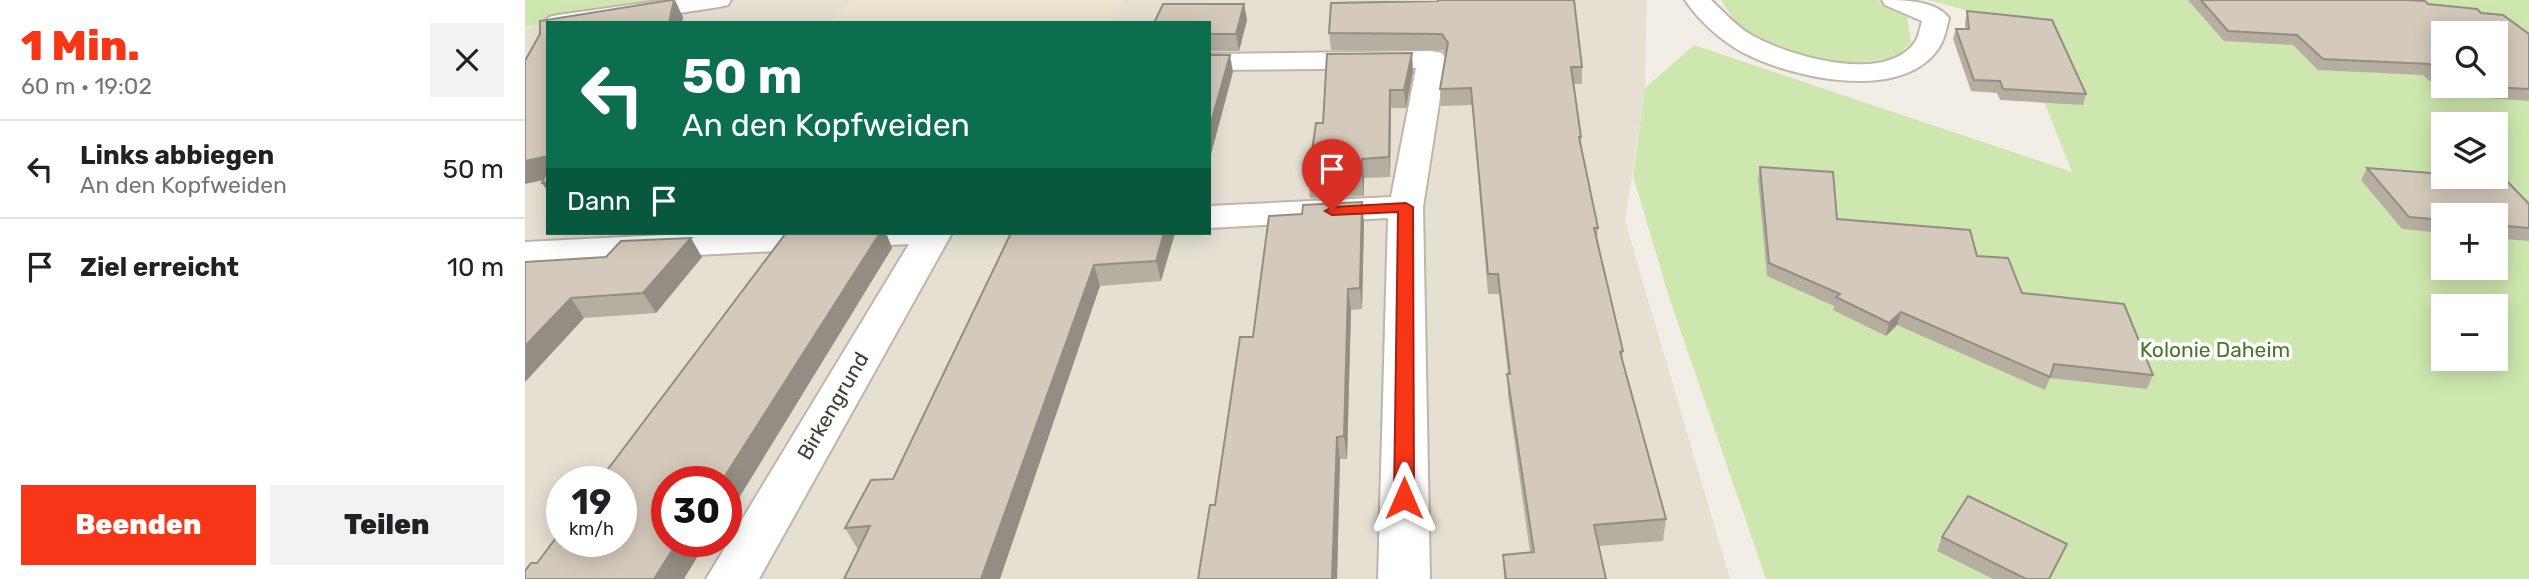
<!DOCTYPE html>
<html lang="de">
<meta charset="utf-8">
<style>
:root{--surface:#fff;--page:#f2f2f2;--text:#202124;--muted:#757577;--line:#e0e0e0;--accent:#f73517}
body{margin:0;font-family:Rubik,sans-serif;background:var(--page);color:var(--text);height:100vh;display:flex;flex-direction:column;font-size:26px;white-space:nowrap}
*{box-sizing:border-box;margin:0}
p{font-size:23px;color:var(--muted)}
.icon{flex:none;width:38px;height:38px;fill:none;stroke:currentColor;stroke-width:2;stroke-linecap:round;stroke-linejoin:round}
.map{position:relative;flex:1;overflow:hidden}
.sheet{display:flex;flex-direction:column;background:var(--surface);width:525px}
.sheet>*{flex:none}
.hud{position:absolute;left:21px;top:21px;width:665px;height:214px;border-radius:0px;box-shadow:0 4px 18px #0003;background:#0b6e4f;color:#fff;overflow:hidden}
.tools{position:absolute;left:1906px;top:21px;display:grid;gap:14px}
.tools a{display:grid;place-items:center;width:77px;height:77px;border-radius:0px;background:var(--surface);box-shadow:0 4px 18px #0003;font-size:35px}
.speed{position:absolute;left:21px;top:466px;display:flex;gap:14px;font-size:35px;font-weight:700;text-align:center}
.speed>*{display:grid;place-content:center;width:91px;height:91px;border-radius:50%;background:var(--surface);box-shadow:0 4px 18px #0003;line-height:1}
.speed small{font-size:18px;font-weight:400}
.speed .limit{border:10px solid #d22;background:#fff;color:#111}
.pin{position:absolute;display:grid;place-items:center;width:60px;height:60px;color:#fff;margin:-72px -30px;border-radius:50% 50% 50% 0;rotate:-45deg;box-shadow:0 0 7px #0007}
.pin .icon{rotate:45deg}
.me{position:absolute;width:77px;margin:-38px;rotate:0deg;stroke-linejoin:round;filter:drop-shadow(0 0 5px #0008)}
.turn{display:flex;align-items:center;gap:24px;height:147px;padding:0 21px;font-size:32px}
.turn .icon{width:91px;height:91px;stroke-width:2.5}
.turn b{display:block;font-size:49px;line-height:60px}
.then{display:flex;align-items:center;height:66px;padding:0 21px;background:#0003;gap:14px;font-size:26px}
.round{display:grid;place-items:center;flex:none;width:74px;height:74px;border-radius:0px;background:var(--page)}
.summary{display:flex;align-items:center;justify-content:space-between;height:119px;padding:0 21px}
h1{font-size:42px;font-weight:800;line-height:52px;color:var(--accent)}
.button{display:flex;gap:14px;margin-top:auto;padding:14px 21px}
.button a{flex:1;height:80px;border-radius:0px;background:var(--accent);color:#fff;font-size:28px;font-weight:800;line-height:80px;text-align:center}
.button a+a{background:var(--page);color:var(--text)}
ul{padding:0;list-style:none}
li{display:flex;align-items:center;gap:21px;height:98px;padding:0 21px;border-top:2px solid var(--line)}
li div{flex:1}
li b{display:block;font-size:26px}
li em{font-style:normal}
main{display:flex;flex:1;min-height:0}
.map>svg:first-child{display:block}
</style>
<main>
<section class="sheet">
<div class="summary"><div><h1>1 Min.</h1><p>60 m · 19:02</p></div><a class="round"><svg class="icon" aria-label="close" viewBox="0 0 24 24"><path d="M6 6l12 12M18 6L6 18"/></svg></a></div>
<ul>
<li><svg class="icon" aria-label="left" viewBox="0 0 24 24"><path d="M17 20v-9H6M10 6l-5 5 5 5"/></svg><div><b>Links abbiegen</b><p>An den Kopfweiden</p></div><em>50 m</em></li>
<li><svg class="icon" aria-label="arrive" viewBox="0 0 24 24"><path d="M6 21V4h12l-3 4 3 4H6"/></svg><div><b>Ziel erreicht</b></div><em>10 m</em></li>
</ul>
<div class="button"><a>Beenden</a><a>Teilen</a></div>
</section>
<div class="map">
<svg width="2004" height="579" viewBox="0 0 2004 579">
<rect width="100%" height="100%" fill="#f2eee5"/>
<!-- residential -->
<path fill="#e6e0d3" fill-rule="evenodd" d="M194,0H1122L1120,88L1100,221L1205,579H0V28L23,24V233H684V23H33ZM37,481H96V541H37ZM142,481H201V541H142Z"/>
<!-- education -->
<path fill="#ece3cf" d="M325,0H599L586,23H305Z"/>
<!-- green -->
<g fill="#cee7ae" fill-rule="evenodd">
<path d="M0,0H190L0,27Z"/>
<path d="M1196,0H1352L1382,17L1386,42L1371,58L1318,64L1270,56L1216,30Z"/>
<path d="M1403,0H2004V579H1241L1144,297L1108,176L1120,88L1169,45L1547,172L1488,23ZM1918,33H1970V86H1918ZM1918,124H1970V177H1918ZM1918,215H1970V268H1918ZM1918,306H1970V359H1918Z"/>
</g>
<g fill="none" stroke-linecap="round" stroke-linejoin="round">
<defs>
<g id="street">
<path d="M141,0H206L203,5L194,7L89,23H23V27L20,23L24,17L33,15Z"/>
<path d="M1160,0H1186C1198,11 1209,24 1223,33C1259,55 1360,86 1390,42C1394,36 1395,28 1397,21L1360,5L1357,0C1378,0 1410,0 1424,18C1421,30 1419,43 1410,53C1371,101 1267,78 1219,53C1196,41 1174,21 1160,0Z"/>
<path d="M907,51L917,53L921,59L898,207L905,579H853L863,218L684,228V206L866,197L891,68L684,70V54Z"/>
<path d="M180,233H427L234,579H181L384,244L0,264V242Z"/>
</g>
</defs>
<!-- street casing -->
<use href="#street" stroke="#beb6a8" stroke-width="4"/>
<!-- street -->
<use href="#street" fill="#fff" fill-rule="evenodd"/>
</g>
<!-- wall -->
<g fill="#b6aea1" fill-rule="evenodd">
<path d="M1663,0H1883L1956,13L2004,34V101L1920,95L1898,75L1793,70L1768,45L1699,41ZM1918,33L1970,86H1918Z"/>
<path d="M806,3L1057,67V84H1049L1056,137V146L1073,228L1072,240L1098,351L1097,361L1141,519L1138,541L1074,546L1081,579H979L978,555L1005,552L983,395V374L974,294H963L947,105L916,106L915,89L921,55L918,50H806L804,33Z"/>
<path d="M719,4L722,20L714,51H684V23Z"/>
<path d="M1442,11L1561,94L1558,105L1475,100L1472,93L1446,91L1428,39L1431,29H1440V22Z"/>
<path d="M888,71L881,108H866L865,177L839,178V196L785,198L783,179L798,123Z"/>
<path d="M1235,167L1312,219L1452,256L1497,293L1628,375L1622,389L1525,378L1520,390L1372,325L1361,336L1308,310L1309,306L1242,276L1233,179Z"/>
<path d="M1842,168L2004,204V241L1970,238V215H1918V233L1877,229L1836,180Z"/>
<path d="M777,214L839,222L837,309L826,310L822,459H815L812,579H673L728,337Z"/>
<path d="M261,233H361L367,248L212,501H206L201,509V481H142L12,563Z"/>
<path d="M486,233H650L636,281L575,286L333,550L320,528L368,479Z"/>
<path d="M177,257L131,313L59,318L0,382V262Z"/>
<path d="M1417,537L1542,544L1525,579H1468L1412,551Z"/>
</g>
<!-- shaded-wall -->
<g fill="#948d83">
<path d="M150,0L158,17L157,23H144Z"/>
<path d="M719,4L722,20L714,51L711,34Z"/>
<path d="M887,53L888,71L881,108L879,90Z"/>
<path d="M705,55L708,72L684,162V130Z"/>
<path d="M865,90L866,108L865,177L864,157Z"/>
<path d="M23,156V179L0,184V161Z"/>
<path d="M837,159L839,178V196L837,176Z"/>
<path d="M23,182V192L17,183Z"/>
<path d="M837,202L839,222L837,309L835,288Z"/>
<path d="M355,233H361L367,248L212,501L201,484V481H200L198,479Z"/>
<path d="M639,233H650L636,281L631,261Z"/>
<path d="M166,238L177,257L131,313L118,293Z"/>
<path d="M569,265L575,286L475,579H456Z"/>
<path d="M823,289L826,310L822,459L819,436Z"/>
<path d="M46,298L59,318L0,382V346Z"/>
<path d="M1376,312L1372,325L1361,336L1364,323Z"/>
<path d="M812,437L815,459L812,579H807Z"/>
<path d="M201,494L206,501L201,509Z"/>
<path d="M153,541H182L159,579H129Z"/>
</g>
<!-- building -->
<g fill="#d4cabb" stroke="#948d83" stroke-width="2">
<path d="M146,0H149L144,23H23V156L0,161V59H1L15,34V21Z"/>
<path d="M913,0H1049L1057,67H1046L1056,137H1054L1073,228H1069L1098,351L1095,352L1141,519L1069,525L1081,579H981L978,555L1009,552L982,374H985L973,274H963L946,88L915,89L923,43L917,34L804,33L806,3L913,1Z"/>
<path d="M1676,0H1883L1900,1L1903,4L1952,9L1956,13L1978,15L2004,34V89L1948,86H1970V33H1918V77L1904,64L1798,59L1772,35L1703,31Z"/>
<path d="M638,4H719L711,34H684V23H629Z"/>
<path d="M1442,11L1527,20L1561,94L1478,89L1475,81L1449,80L1431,29H1444Z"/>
<path d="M887,53L879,90H865L864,157L837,159V176L783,179L791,123H798L802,54Z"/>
<path d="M684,55H705L684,130Z"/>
<path d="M23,167V182L17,183Z"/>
<path d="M1235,167L1308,172L1312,219L1445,230L1452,256L1483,258L1497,293L1599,304L1628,375L1529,364L1525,377L1376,312L1364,323L1311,297L1315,294L1244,263Z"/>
<path d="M1842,168L1918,174V177H1953L1980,179L2004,204V228L1970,225V215H1918V220L1884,217Z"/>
<path d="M837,202L835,288L823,289L819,436L812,437L807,579H673L685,505H690L715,337H728L744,216L777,214L778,205Z"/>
<path d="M261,233H355L198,479H192L190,481H142V541H153L129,579H0V571L6,563H12L37,530V541H96V481H74Z"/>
<path d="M486,233H639L631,261L569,265L456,579H319L345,526L320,528L346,480L368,479Z"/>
<path d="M166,238L118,293L46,298L0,346V262L81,257L96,241Z"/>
<path d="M1443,496L1542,544L1524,579H1501L1417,537Z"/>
</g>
<!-- route -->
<path fill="#f73517" stroke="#a1220f" stroke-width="2" d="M881,203L888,207L889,498L886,504L879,506L872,504L869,498L873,212L807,215L800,211L807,207Z"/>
<g text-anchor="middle" stroke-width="7" stroke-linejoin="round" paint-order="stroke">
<!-- park labels -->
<g font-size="21" fill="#477629" stroke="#fff">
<text x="1690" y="357">Kolonie Daheim</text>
</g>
<!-- street labels -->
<g font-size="21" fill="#453e35" stroke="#fff">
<text transform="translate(308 406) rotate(-60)" y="7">Birkengrund</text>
</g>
</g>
</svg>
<div class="tools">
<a><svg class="icon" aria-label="search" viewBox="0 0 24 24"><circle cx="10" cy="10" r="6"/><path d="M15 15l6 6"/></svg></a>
<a><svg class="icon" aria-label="layers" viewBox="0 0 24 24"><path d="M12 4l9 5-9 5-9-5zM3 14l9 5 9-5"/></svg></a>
<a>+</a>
<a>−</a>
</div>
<div class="speed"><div>19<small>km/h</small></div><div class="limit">30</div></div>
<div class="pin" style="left:807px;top:211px;background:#d93025"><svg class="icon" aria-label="arrive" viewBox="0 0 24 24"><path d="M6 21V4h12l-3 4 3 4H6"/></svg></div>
<svg class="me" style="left:879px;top:498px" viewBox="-20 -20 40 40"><path d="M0-17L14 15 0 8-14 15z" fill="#f73517" stroke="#fff" stroke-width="4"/></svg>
<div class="hud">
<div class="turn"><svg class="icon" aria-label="left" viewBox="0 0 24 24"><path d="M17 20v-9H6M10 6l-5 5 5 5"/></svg><div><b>50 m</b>An den Kopfweiden</div></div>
<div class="then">Dann<svg class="icon" aria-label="arrive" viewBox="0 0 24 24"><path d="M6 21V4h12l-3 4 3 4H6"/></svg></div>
</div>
</div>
</main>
